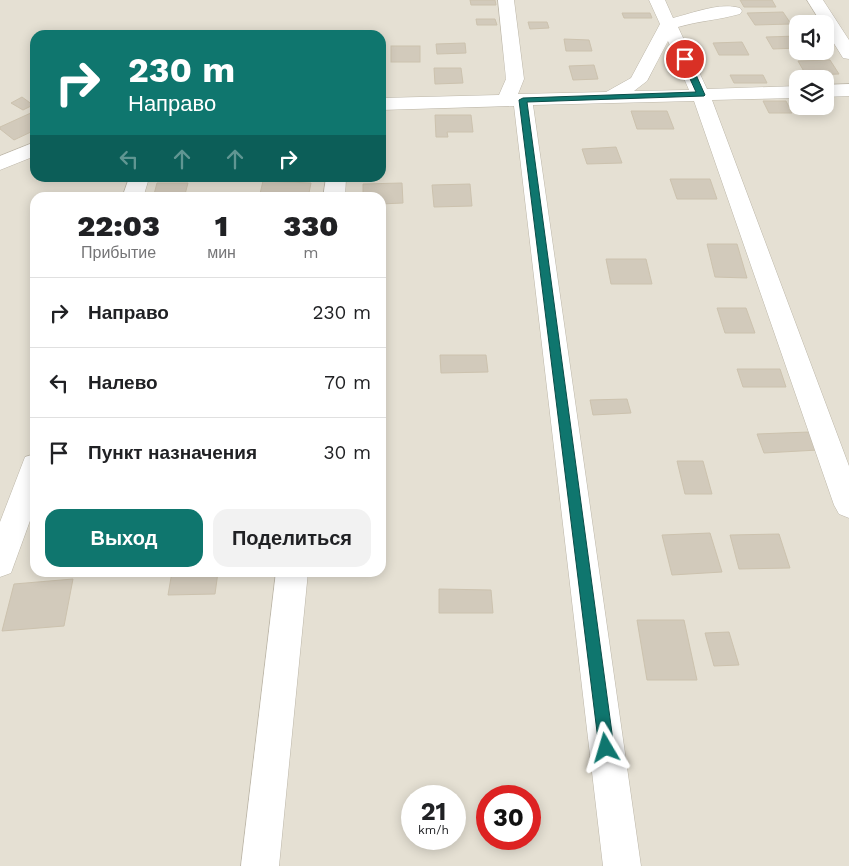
<!DOCTYPE html>
<html lang="ru">
<meta charset="utf-8">
<style>
:root{--surface:#fff;--page:#f2f2f2;--text:#202124;--muted:#757577;--line:#e0e0e0;--accent:#0f766e}
body{margin:0;font-family:"Work Sans",sans-serif;background:var(--page);color:var(--text);height:100vh;display:flex;flex-direction:column;font-size:19px;white-space:nowrap}
*{box-sizing:border-box;margin:0}
p{font-size:16px;color:var(--muted)}
.icon{flex:none;width:28px;height:28px;fill:none;stroke:currentColor;stroke-width:2;stroke-linecap:round;stroke-linejoin:round}
.map{position:relative;flex:1;overflow:hidden}
.details{position:absolute;left:30px;top:192px;width:356px;height:385px;display:flex;flex-direction:column;background:var(--surface);border-radius:15px;box-shadow:0 2px 12px #0003}
.details>*{flex:none}
.guide{position:absolute;left:30px;top:30px;width:356px;height:152px;border-radius:15px;box-shadow:0 2px 12px #0003;background:#0f766e;color:#fff;overflow:hidden}
.tools{position:absolute;left:789px;top:15px;display:grid;gap:10px}
.tools a{display:grid;place-items:center;width:45px;height:45px;border-radius:10px;background:var(--surface);box-shadow:0 2px 12px #0003;font-size:25px}
.speed{position:absolute;left:401px;top:785px;display:flex;gap:10px;font-size:25px;font-weight:700;text-align:center}
.speed>*{display:grid;place-content:center;width:65px;height:65px;border-radius:50%;background:var(--surface);box-shadow:0 2px 12px #0003;line-height:1}
.speed small{font-size:12px;font-weight:400}
.speed .limit{border:8px solid #d22;background:#fff;color:#111}
.pin{position:absolute;display:grid;place-items:center;width:42px;height:42px;color:#fff;margin:-21px;border:2px solid #fff;border-radius:50%;box-shadow:0 1px 5px #0007}
.me{position:absolute;width:55px;margin:-28px;rotate:353deg;stroke-linejoin:round;filter:drop-shadow(0 0 4px #0008)}
.turn{display:flex;align-items:center;gap:18px;height:105px;padding:0 15px;font-size:22px}
.turn .icon{width:65px;height:65px;stroke-width:2.5}
.turn b{display:block;font-size:35px;line-height:42px}
.lanes{display:flex;align-items:center;height:48px;padding:0 15px;background:#0003;justify-content:center;gap:25px;direction:ltr}
.lanes .off{opacity:.35}
.eta{display:flex;justify-content:space-evenly;align-items:center;height:85px;text-align:center}
.eta b{font-size:30px;font-weight:800;line-height:35px}
.primary-button{display:flex;gap:10px;margin-top:auto;padding:10px 15px}
.primary-button a{flex:1;height:58px;border-radius:15px;background:var(--accent);color:#fff;font-size:20px;font-weight:800;line-height:58px;text-align:center}
.primary-button a+a{background:var(--page);color:var(--text)}
ul{padding:0;list-style:none}
li{display:flex;align-items:center;gap:15px;height:70px;padding:0 15px;border-top:1px solid var(--line)}
li div{flex:1}
li b{display:block;font-size:19px}
li em{font-style:normal}
.map>svg:first-child{display:block}
</style>
<div class="map">
<svg width="849" height="866" viewBox="0 0 849 866">
<rect width="100%" height="100%" fill="#f1eee4"/>
<!-- residential -->
<path fill="#e5e0d3" fill-rule="evenodd" d="M0,0H849V866H0ZM798,24H825V51H798ZM35,35H381V178H35ZM798,79H825V106H798ZM35,198H381V572H35ZM412,796H455V839H412ZM488,796H530V839H488Z"/>
<!-- building -->
<g fill="#d2cabb" stroke="#ccc2ae">
<path d="M470,0H495L496,5H471Z"/>
<path d="M740,0H772L776,7H744Z"/>
<path d="M783,12L791,24L755,25L747,13Z"/>
<path d="M622,13H650L652,18H624Z"/>
<path d="M476,19H495L497,25H477Z"/>
<path d="M528,22H547L549,28L530,29Z"/>
<path d="M798,36V48L773,49L766,37Z"/>
<path d="M564,39L589,40L592,51H566Z"/>
<path d="M742,42L749,55H719L713,43Z"/>
<path d="M465,43L466,53L437,54L436,44Z"/>
<rect x="391" y="46" width="29" height="16"/>
<path d="M830,60L839,74L806,75L798,61Z"/>
<path d="M594,65L598,79L573,80L569,66Z"/>
<path d="M434,68H461L463,83L435,84Z"/>
<path d="M730,75H763L767,83H734Z"/>
<path d="M22,97L33,105L23,110L11,103Z"/>
<path d="M763,101H786L792,113H769Z"/>
<path d="M631,111H667L674,129H637Z"/>
<path d="M33,112L35,114V130L14,140L0,129V127Z"/>
<path d="M435,115H471L473,132H447L448,137H436Z"/>
<path d="M616,147L622,163L587,164L582,149Z"/>
<path d="M670,179H710L717,199H677Z"/>
<path d="M263,181L311,183L308,198H259Z"/>
<path d="M157,183H188L184,198H153Z"/>
<path d="M402,183L403,203L381,204V198H363V184Z"/>
<path d="M470,184L472,206L434,207L432,185Z"/>
<path d="M707,244H737L747,278L715,277Z"/>
<path d="M606,259H646L652,284H611Z"/>
<path d="M717,308H746L755,333H725Z"/>
<path d="M440,355H486L488,372L441,373Z"/>
<path d="M737,369H780L786,387H743Z"/>
<path d="M627,399L631,413L593,415L590,400Z"/>
<path d="M809,432L818,450L764,453L757,434Z"/>
<path d="M677,461H703L712,494H685Z"/>
<path d="M710,533L722,572L672,575L662,535Z"/>
<path d="M779,534L790,568L739,569L730,535Z"/>
<path d="M172,572H218L215,594L168,595Z"/>
<path d="M73,579L64,626L2,631L14,584Z"/>
<path d="M439,589L491,590L493,613H439Z"/>
<path d="M637,620H684L697,680H647Z"/>
<path d="M729,632L739,665L714,666L705,633Z"/>
</g>
<g fill="none" stroke-linecap="round" stroke-linejoin="round">
<defs>
<g id="street">
<path d="M498,0H514L524,79L518,94L606,92L631,78L660,24L649,0H665L673,18C693,13 720,2 740,8L742,11L740,14C719,20 698,21 678,27L707,89L798,86V98L712,100L849,466V518L839,514L834,505L694,101L533,105L641,866H603L514,106L381,110V98L499,95L506,79ZM668,41L689,90L634,91L647,81Z"/>
<path d="M807,0H823L849,40V59L843,58L825,29V24H822Z"/>
<path d="M849,84V96L825,97V85Z"/>
<path d="M35,142V156L0,170V156Z"/>
<path d="M129,178H149L143,198H122Z"/>
<path d="M326,178H346L345,198H323Z"/>
<path d="M35,454V507L11,573L0,577V522L25,457Z"/>
<path d="M276,572H308L279,866H241Z"/>
</g>
</defs>
<!-- street casing -->
<use href="#street" stroke="#bcb6a8" stroke-width="1"/>
<!-- street -->
<use href="#street" fill="#fff" fill-rule="evenodd"/>
</g>
<!-- route -->
<path fill="#0f766e" stroke="#0a4d48" d="M682,58L689,59L705,95L704,96L527,102L614,748L612,753L606,756L601,753L599,748L519,100L523,98L696,92L681,59Z"/>
</svg>
<div class="tools">
<a><svg class="icon" aria-label="sound" viewBox="0 0 24 24"><path d="M4 9h4l5-4v14l-5-4H4zM17 9q2 3 0 6"/></svg></a>
<a><svg class="icon" aria-label="layers" viewBox="0 0 24 24"><path d="M12 4l9 5-9 5-9-5zM3 14l9 5 9-5"/></svg></a>
</div>
<div class="speed"><div>21<small>km/h</small></div><div class="limit">30</div></div>
<div class="pin" style="left:685px;top:59px;background:#d93025"><svg class="icon" aria-label="arrive" viewBox="0 0 24 24"><path d="M6 21V4h12l-3 4 3 4H6"/></svg></div>
<svg class="me" style="left:606px;top:748px" viewBox="-20 -20 40 40"><path d="M0-17L14 15 0 8-14 15z" fill="#0f766e" stroke="#fff" stroke-width="4"/></svg>
<div class="guide">
<div class="turn"><svg class="icon" aria-label="right" viewBox="0 0 24 24"><path d="M7 20v-9h11M14 6l5 5-5 5"/></svg><div><b>230 m</b>Направо</div></div>
<div class="lanes"><svg class="icon off" aria-label="left" viewBox="0 0 24 24"><path d="M17 20v-9H6M10 6l-5 5 5 5"/></svg><svg class="icon off" aria-label="ahead" viewBox="0 0 24 24"><path d="M12 20V5M6 11l6-6 6 6"/></svg><svg class="icon off" aria-label="ahead" viewBox="0 0 24 24"><path d="M12 20V5M6 11l6-6 6 6"/></svg><svg class="icon" aria-label="right" viewBox="0 0 24 24"><path d="M7 20v-9h11M14 6l5 5-5 5"/></svg></div>
</div>
<section class="details">
<div class="eta">
<div><b>22:03</b><p>Прибытие</p></div>
<div><b>1</b><p>мин</p></div>
<div><b>330</b><p>m</p></div>
</div>
<ul>
<li><svg class="icon" aria-label="right" viewBox="0 0 24 24"><path d="M7 20v-9h11M14 6l5 5-5 5"/></svg><div><b>Направо</b></div><em>230 m</em></li>
<li><svg class="icon" aria-label="left" viewBox="0 0 24 24"><path d="M17 20v-9H6M10 6l-5 5 5 5"/></svg><div><b>Налево</b></div><em>70 m</em></li>
<li><svg class="icon" aria-label="arrive" viewBox="0 0 24 24"><path d="M6 21V4h12l-3 4 3 4H6"/></svg><div><b>Пункт назначения</b></div><em>30 m</em></li>
</ul>
<div class="primary-button"><a>Выход</a><a>Поделиться</a></div>
</section>
</div>
